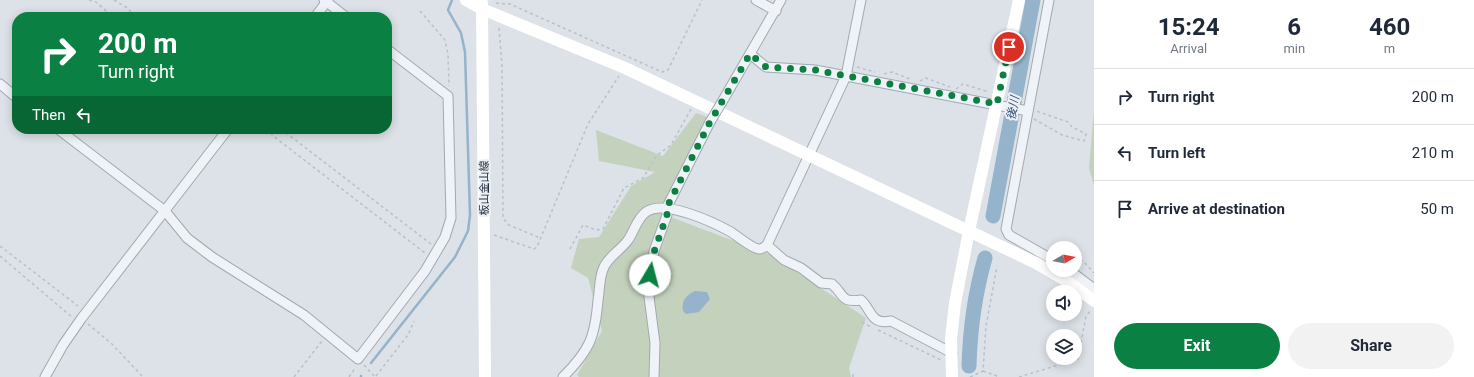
<!DOCTYPE html>
<meta charset="utf-8">
<style>
:root{--surface:#fff;--page:#f2f2f3;--text:#1f2937;--muted:#747a83;--line:#e0e1e3;--accent:#0b8043}
body{margin:0;font-family:Roboto,"Noto Sans JP",sans-serif;background:var(--page);color:var(--text);height:100vh;display:flex;flex-direction:column;font-size:15px;white-space:nowrap}
*{box-sizing:border-box;margin:0}
p{font-size:13px;color:var(--muted)}
.icon{flex:none;width:22px;height:22px;fill:none;stroke:currentColor;stroke-width:2;stroke-linecap:round;stroke-linejoin:round}
.map{position:relative;flex:1;overflow:hidden}
.drawer{display:flex;flex-direction:column;background:var(--surface);width:380px}
.drawer>*{flex:none}
.guide{position:absolute;left:12px;top:12px;width:380px;height:122px;border-radius:16px;box-shadow:0 2px 10px #0003;background:#0b8043;color:#fff;overflow:hidden}
.needle{width:26px;rotate:81deg}
.fabs{position:absolute;left:1046px;top:241px;display:grid;gap:8px}
.fabs a{display:grid;place-items:center;width:36px;height:36px;border-radius:50%;background:var(--surface);box-shadow:0 2px 10px #0003;font-size:20px}
.pin{position:absolute;display:grid;place-items:center;width:34px;height:34px;color:#fff;margin:-17px;border:2px solid #fff;border-radius:50%;box-shadow:0 1px 4px #0007}
.me{position:absolute;width:44px;margin:-22px;rotate:8deg;stroke-linejoin:round;filter:drop-shadow(0 0 3px #0008)}
.turn{display:flex;align-items:center;gap:14px;height:84px;padding:0 20px;font-size:18px}
.turn .icon{width:52px;height:52px;stroke-width:2.5}
.turn b{display:block;font-size:28px;line-height:34px}
.then{display:flex;align-items:center;height:38px;padding:0 20px;background:#0003;gap:8px;font-size:15px}
.eta{display:flex;justify-content:space-evenly;align-items:center;height:68px;text-align:center}
.eta b{font-size:24px;font-weight:700;line-height:28px}
.cta{display:flex;gap:8px;margin-top:auto;padding:8px 20px}
.cta a{flex:1;height:46px;border-radius:24px;background:var(--accent);color:#fff;font-size:16px;font-weight:700;line-height:46px;text-align:center}
.cta a+a{background:var(--page);color:var(--text)}
ul{padding:0;list-style:none}
li{display:flex;align-items:center;gap:12px;height:56px;padding:0 20px;border-top:1px solid var(--line)}
li div{flex:1}
li b{display:block;font-size:15px}
li em{font-style:normal}
main{display:flex;flex:1;min-height:0}
.map>svg:first-child{display:block}
</style>
<main>
<div class="map">
<svg width="1094" height="377" viewBox="0 0 1094 377">
<rect width="100%" height="100%" fill="#dce2e7"/>
<!-- green -->
<g fill="#c4d2bd">
<path d="M1094,109V186L1089,168Z"/>
<path d="M696,113L707,117L660,213L771,255L866,318L849,368L851,377H579L577,375L602,331L588,278L571,268L579,239L599,237L631,186L655,172L599,161L596,130L663,156Z"/>
</g>
<!-- water -->
<path fill="#95b3ca" d="M695,291L707,292L710,299L699,312L686,314L683,311C681,301 686,295 695,291Z"/>
<g fill="none" stroke-linecap="round" stroke-linejoin="round">
<!-- stream -->
<g stroke="#95b3ca" stroke-width="2.5">
<path d="M371,363L455,257L468,231L470,215L465,52L461,33L448,10L452,0"/>
<path d="M361,377V376"/>
</g>
<!-- river -->
<g stroke="#95b3ca" stroke-width="15">
<path d="M993,216L1033,0"/>
<path d="M969,366C970,329 975,293 985,258"/>
</g>
<defs>
<g id="street">
<path d="M324,0L346,17"/>
<path d="M756,0L776,11"/>
<path d="M1049,0L1006,229L1009,235L1053,260"/>
<path d="M315,17L328,0"/>
<path d="M750,54L766,67L815,70L1028,111"/>
<path d="M0,84L17,98"/>
<path d="M722,102L781,0"/>
<path d="M58,129L165,211L187,238L212,257L304,315L358,359L425,271L445,237L451,218L448,96L387,49"/>
<path d="M767,245L784,260L801,268L821,283L832,284C845,295 840,303 861,300C872,310 870,325 891,321L952,353"/>
<path d="M1069,270L1094,289"/>
<path d="M45,377L63,345L81,319L228,129"/>
<path d="M563,377C590,350 595,337 598,300C600,289 599,277 604,267C609,256 621,250 628,240C634,232 637,218 646,212C664,199 713,222 731,232C737,236 753,249 759,249C762,249 765,247 767,245L846,76L861,0"/>
<path d="M654,377L655,343L649,297V283L654,251L667,215V207L710,122"/>
</g>
</defs>
<!-- street casing -->
<use href="#street" stroke="#a1a9b1" stroke-width="11"/>
<!-- path -->
<g stroke="#bac0c6" stroke-width="1.5" stroke-dasharray="3 3" stroke-linecap="butt">
<path d="M89,0L96,2L113,17"/>
<path d="M114,0L126,7L136,17"/>
<path d="M496,3L510,4L662,72L668,70L702,0"/>
<path d="M420,11L445,40L448,55L449,86"/>
<path d="M499,28L502,66L503,218L509,225L540,238"/>
<path d="M857,67L875,72"/>
<path d="M884,74L892,72L910,79"/>
<path d="M920,81L926,78L950,87"/>
<path d="M956,89L963,84L989,92"/>
<path d="M1034,119L1062,135L1084,141L1086,134L1072,127L1068,122L1036,111"/>
<path d="M266,129L277,139L425,253"/>
<path d="M281,129L431,244"/>
<path d="M494,235L534,249L537,247L588,124L619,76"/>
<path d="M0,246L78,306"/>
<path d="M570,249L583,225L596,230L603,229L624,188L643,178L657,155L671,145L691,109"/>
<path d="M0,256L73,318"/>
<path d="M1075,256L1084,262L1094,273"/>
<path d="M862,322L871,327"/>
<path d="M88,324L112,344L143,377"/>
<path d="M878,330L941,360"/>
<path d="M364,365L375,377"/>
<path d="M983,371L1000,377"/>
<path d="M853,374V377"/>
<path d="M376,376L408,335L414,321"/>
<path d="M294,377L322,341"/>
<path d="M349,377L356,367"/>
<path d="M970,377L983,371L986,326L997,266"/>
<path d="M1019,377L1078,359L1086,316L1091,310"/>
</g>
<!-- street -->
<use href="#street" stroke="#eff2f6" stroke-width="9"/>
<!-- secondary -->
<g stroke="#fff" stroke-width="12">
<path d="M466,0L482,9L625,68L1036,263L1067,281L1094,301"/>
<path d="M482,3L485,377"/>
<path d="M952,377L951,339L955,303L969,231L1019,0"/>
</g>
<defs>
<path id="street-bridge" d="M710,122L722,102"/>
</defs>
<!-- street-bridge casing -->
<use href="#street-bridge" stroke="#a1a9b1" stroke-width="11" stroke-linecap="butt"/>
<!-- street-bridge -->
<use href="#street-bridge" stroke="#eff2f6" stroke-width="9"/>
</g>
<g fill="none" stroke-linecap="round" stroke-linejoin="round">
<!-- route -->
<path stroke="#0b8043" stroke-width="7" stroke-dasharray="0 12.6" d="M650,275L654,252L667,215V207L710,122L750,54L766,67L815,70L997,104L1009,47"/>
</g>
<g text-anchor="middle" stroke-width="4" stroke-linejoin="round" paint-order="stroke">
<!-- street labels -->
<g font-size="11" fill="#25303e" stroke="#ecf0f5">
<text transform="translate(484 188) rotate(-90)" y="4">板山金山線</text>
</g>
<!-- water labels -->
<g font-size="12" font-style="italic" fill="#2e5374" stroke="#ecf0f5">
<text transform="translate(1013 108) rotate(-80)" y="4">後川</text>
</g>
</g>
</svg>
<div class="fabs">
<a><svg class="needle" viewBox="-14 -14 28 28"><path d="M0-13l5 13h-10z" fill="#e53935"/><path d="M0 13l5-13h-10z" fill="#747a83"/></svg></a>
<a><svg class="icon" aria-label="sound" viewBox="0 0 24 24"><path d="M4 9h4l5-4v14l-5-4H4zM17 9q2 3 0 6"/></svg></a>
<a><svg class="icon" aria-label="layers" viewBox="0 0 24 24"><path d="M12 4l9 5-9 5-9-5zM3 14l9 5 9-5"/></svg></a>
</div>
<div class="pin" style="left:1009px;top:47px;background:#d93025"><svg class="icon" aria-label="arrive" viewBox="0 0 24 24"><path d="M6 21V4h12l-3 4 3 4H6"/></svg></div>
<svg class="me" style="left:650px;top:275px" viewBox="-20 -20 40 40"><circle r="19" fill="#fff"/><path d="M0-13L10 11 0 6-10 11z" fill="#0b8043"/></svg>
<div class="guide">
<div class="turn"><svg class="icon" aria-label="right" viewBox="0 0 24 24"><path d="M7 20v-9h11M14 6l5 5-5 5"/></svg><div><b>200 m</b>Turn right</div></div>
<div class="then">Then<svg class="icon" aria-label="left" viewBox="0 0 24 24"><path d="M17 20v-9H6M10 6l-5 5 5 5"/></svg></div>
</div>
</div>
<section class="drawer">
<div class="eta">
<div><b>15:24</b><p>Arrival</p></div>
<div><b>6</b><p>min</p></div>
<div><b>460</b><p>m</p></div>
</div>
<ul>
<li><svg class="icon" aria-label="right" viewBox="0 0 24 24"><path d="M7 20v-9h11M14 6l5 5-5 5"/></svg><div><b>Turn right</b></div><em>200 m</em></li>
<li><svg class="icon" aria-label="left" viewBox="0 0 24 24"><path d="M17 20v-9H6M10 6l-5 5 5 5"/></svg><div><b>Turn left</b></div><em>210 m</em></li>
<li><svg class="icon" aria-label="arrive" viewBox="0 0 24 24"><path d="M6 21V4h12l-3 4 3 4H6"/></svg><div><b>Arrive at destination</b></div><em>50 m</em></li>
</ul>
<div class="cta"><a>Exit</a><a>Share</a></div>
</section>
</main>
